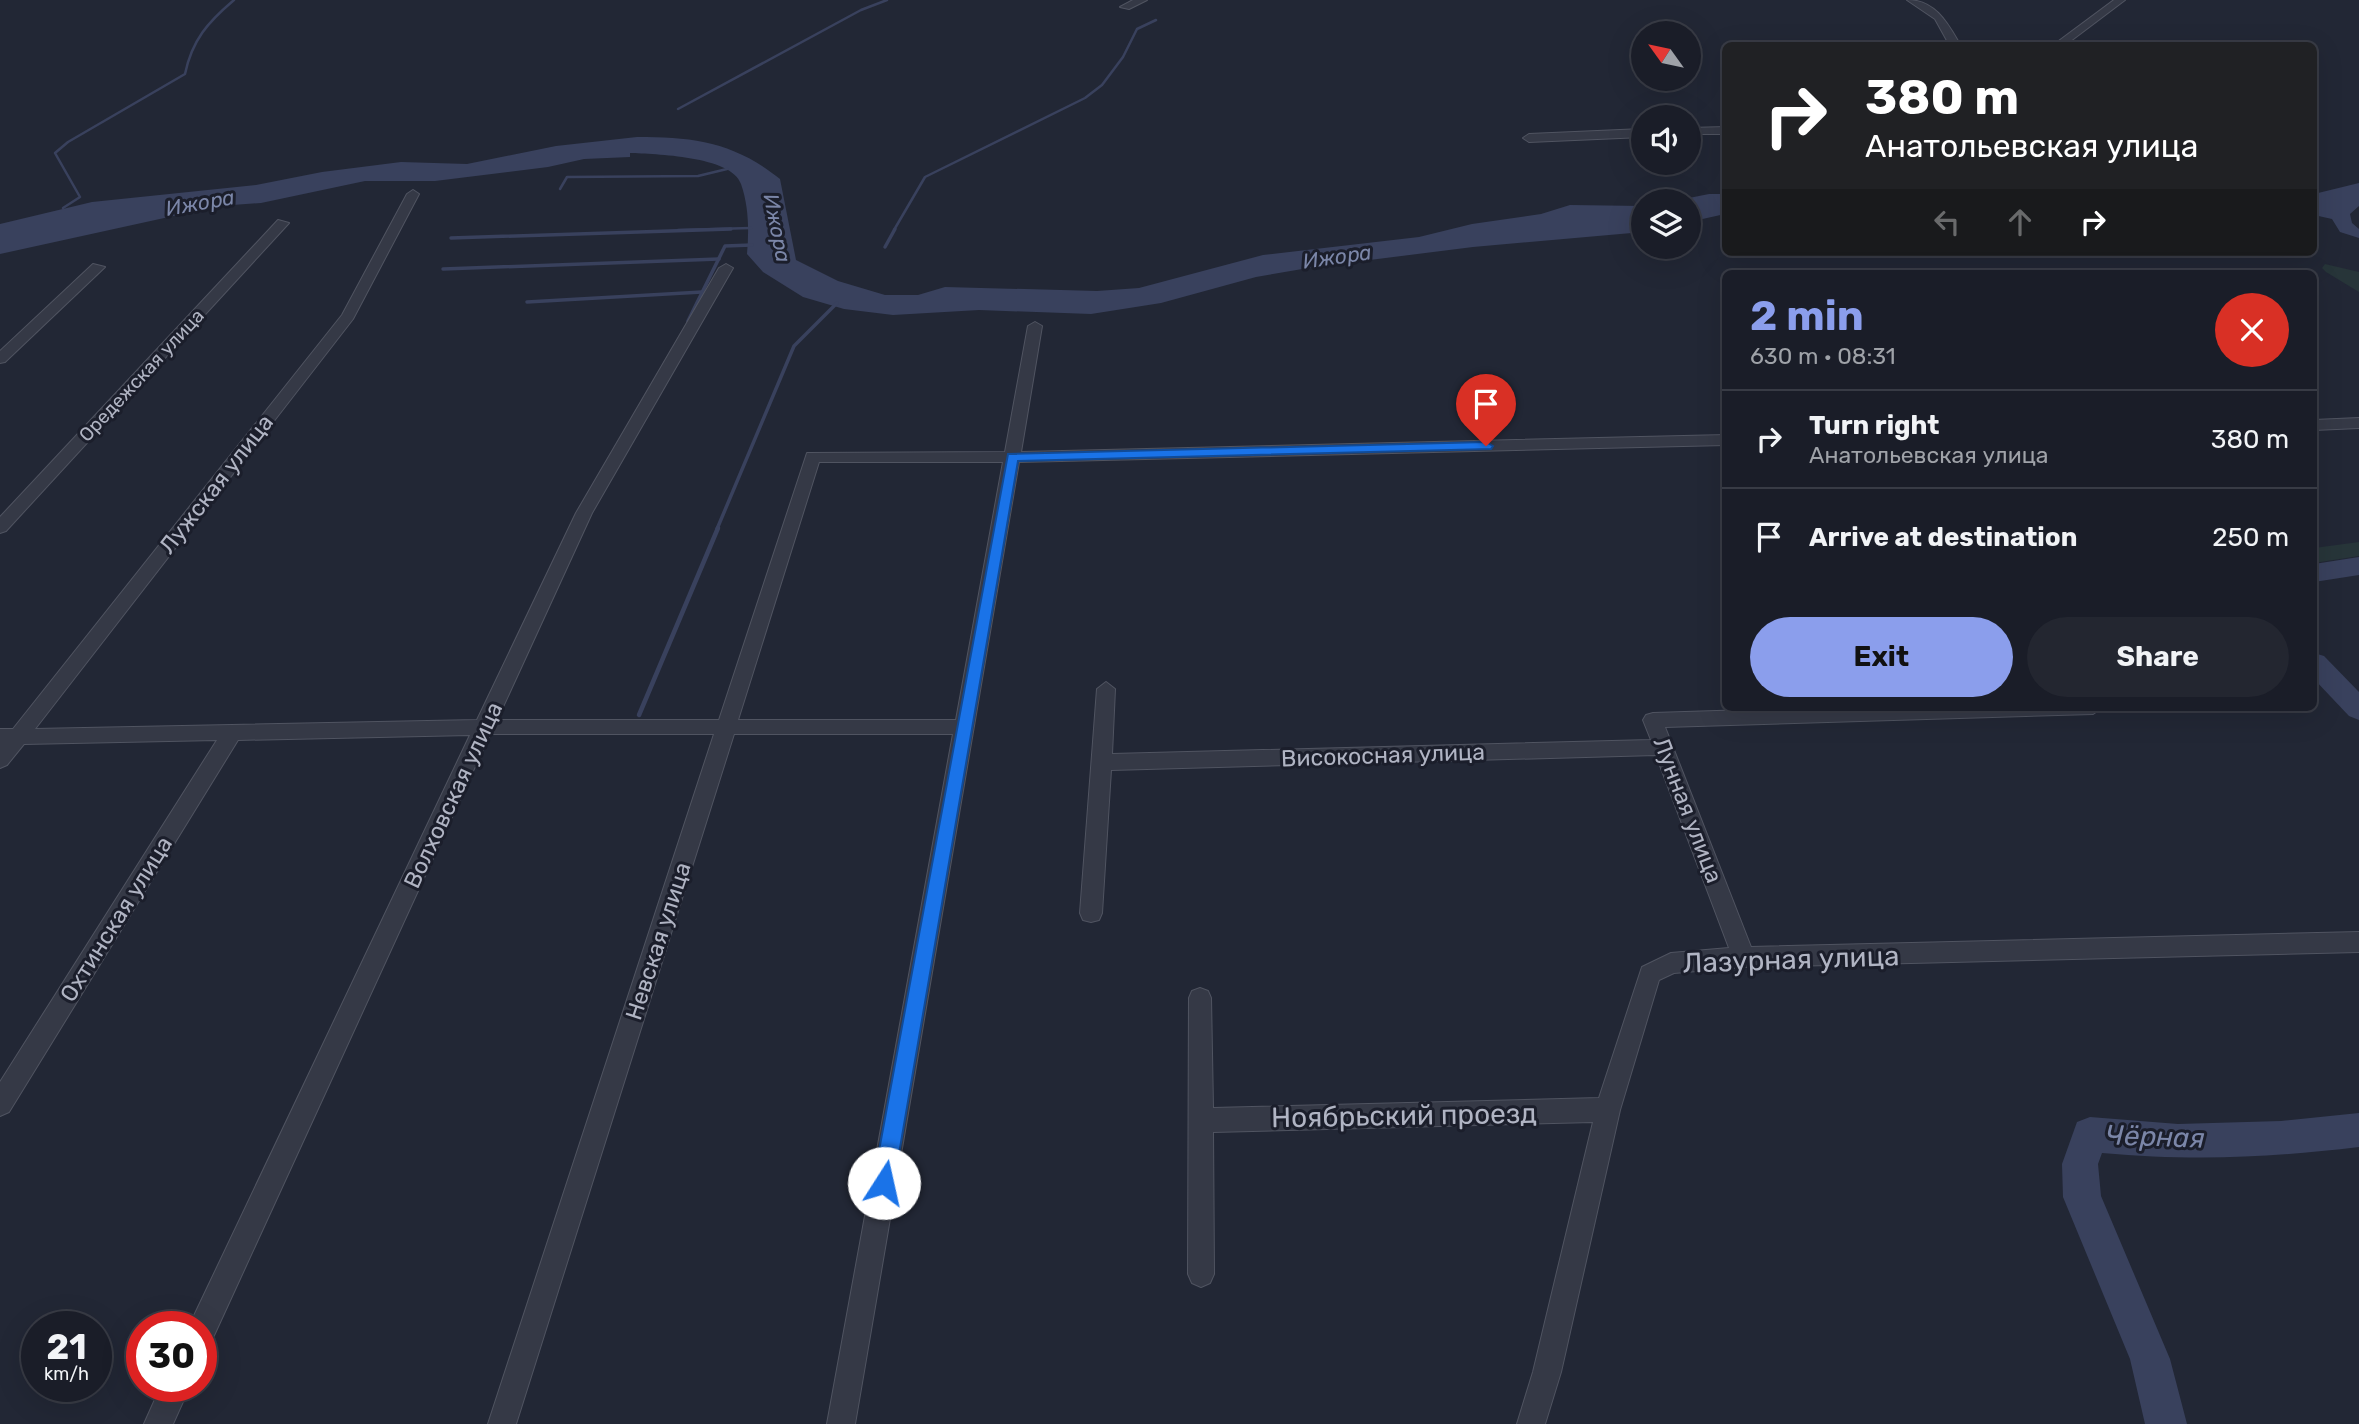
<!DOCTYPE html>
<meta charset="utf-8">
<style>
:root{--surface:#1a1d28;--page:#232630;--text:#f1f3f6;--muted:#9fa2a8;--line:#383b45;--accent:#8b9eec}
body{margin:0;font-family:Rubik,sans-serif;background:var(--page);color:var(--text);height:100vh;display:flex;flex-direction:column;font-size:26px;white-space:nowrap}
*{box-sizing:border-box;margin:0}
p{font-size:23px;color:var(--muted)}
.icon{flex:none;width:38px;height:38px;fill:none;stroke:currentColor;stroke-width:2;stroke-linecap:round;stroke-linejoin:round}
.map{position:relative;flex:1;overflow:hidden}
.drawer{position:absolute;left:1722px;top:270px;width:595px;height:441px;display:flex;flex-direction:column;background:var(--surface);border-radius:10px;box-shadow:0 7px 28px #0002,0 0 0 2px var(--line)}
.drawer>*{flex:none}
.top-card{position:absolute;left:1722px;top:42px;width:595px;height:214px;border-radius:10px;box-shadow:0 7px 28px #0002,0 0 0 2px var(--line);background:#202124;color:#fff;overflow:hidden}
.needle{width:46px;rotate:303deg}
.tools{position:absolute;left:1631px;top:21px;display:grid;gap:14px}
.tools a{display:grid;place-items:center;width:70px;height:70px;border-radius:50%;background:var(--surface);box-shadow:0 7px 28px #0002,0 0 0 2px var(--line);font-size:35px}
.speed{position:absolute;left:21px;top:1311px;display:flex;gap:14px;font-size:35px;font-weight:700;text-align:center}
.speed>*{display:grid;place-content:center;width:91px;height:91px;border-radius:50%;background:var(--surface);box-shadow:0 7px 28px #0002,0 0 0 2px var(--line);line-height:1}
.speed small{font-size:18px;font-weight:400}
.speed .limit{border:10px solid #d22;background:#fff;color:#111}
.pin{position:absolute;display:grid;place-items:center;width:60px;height:60px;color:#fff;margin:-72px -30px;border-radius:50% 50% 50% 0;rotate:-45deg;box-shadow:0 0 7px #0007}
.pin .icon{rotate:45deg}
.me{position:absolute;width:77px;margin:-38px;rotate:10deg;stroke-linejoin:round;filter:drop-shadow(0 0 5px #0008)}
.turn{display:flex;align-items:center;gap:24px;height:147px;padding:0 28px;font-size:32px}
.turn .icon{width:91px;height:91px;stroke-width:2.5}
.turn b{display:block;font-size:49px;line-height:60px}
.lanes{display:flex;align-items:center;height:66px;padding:0 28px;background:#0003;justify-content:center;gap:35px;direction:ltr}
.lanes .off{opacity:.35}
.round{display:grid;place-items:center;flex:none;width:74px;height:74px;border-radius:37px;background:var(--page)}
.headline{display:flex;align-items:center;justify-content:space-between;height:119px;padding:0 28px}
h1{font-size:42px;font-weight:700;line-height:52px;color:var(--accent)}
.cta{display:flex;gap:14px;margin-top:auto;padding:14px 28px}
.cta a{flex:1;height:80px;border-radius:42px;background:var(--accent);color:#111;font-size:28px;font-weight:700;line-height:80px;text-align:center}
.cta a+a{background:var(--page);color:var(--text)}
ul{padding:0;list-style:none}
li{display:flex;align-items:center;gap:21px;height:98px;padding:0 28px;border-top:2px solid var(--line)}
li div{flex:1}
li b{display:block;font-size:26px}
li em{font-style:normal}
.map>svg:first-child{display:block}
</style>
<div class="map">
<svg width="2359" height="1424" viewBox="0 0 2359 1424">
<rect width="100%" height="100%" fill="#222735"/>
<!-- green -->
<g fill="#273539">
<path d="M2325,264L2359,272V292L2326,272L2322,268Z"/>
<path d="M2359,542V556L2314,563V548Z"/>
</g>
<!-- water -->
<g fill="#39415d">
<path d="M637,137C694,137 734,142 780,179L796,260L838,281L885,295H918L945,287L1097,291L1139,288L1263,255L1419,237L1472,224L1541,214L1570,205L1643,206V232L1473,247L1314,267L1256,277L1161,303L1091,314L979,310L893,315L844,309L803,297L763,272L747,254C749,231 749,207 741,184C732,156 654,154 630,153V157L584,159L548,167L435,181H365L261,203L219,206L0,254V224L92,202L256,185L322,172L401,162L467,164L556,146Z"/>
<path d="M2359,183V206L2350,214L2352,223L2359,229V238L2340,232L2332,219L2314,215V194Z"/>
<path d="M1709,194H1725V214L1689,222V201H1674Z"/>
</g>
<g fill="none" stroke-linecap="round" stroke-linejoin="round">
<!-- stream-far2 -->
<g stroke="#39415d" stroke-width="2.5">
<path d="M678,109L861,10L887,0"/>
<path d="M560,189L567,177L698,176L727,169"/>
<path d="M63,208L80,197L55,153L68,142L185,74C192,40 208,22 234,0"/>
<path d="M678,230L751,228"/>
<path d="M894,230L925,177L1085,98L1102,85L1123,57L1137,29L1156,20"/>
</g>
<!-- stream-far1 -->
<g stroke="#39415d" stroke-width="3.5">
<path d="M451,238L731,229"/>
<path d="M885,247L895,229"/>
<path d="M443,269L719,259"/>
<path d="M527,302L702,292"/>
<path d="M688,321L725,246L752,245"/>
<path d="M717,529L794,346L837,303"/>
</g>
<!-- stream -->
<path stroke="#39415d" stroke-width="4.5" d="M639,715L718,528"/>
<!-- river -->
<g fill="#39415d" fill-rule="evenodd">
<path d="M2359,557V575L2314,582V564Z"/>
<path d="M2314,653L2324,656L2359,692V720L2349,716L2314,679Z"/>
<path d="M2359,1113V1147C2268,1158 2193,1161 2102,1153L2098,1164L2101,1196L2170,1359L2187,1424H2145L2130,1359L2063,1197L2062,1164L2077,1122L2090,1117L2178,1124L2281,1121Z"/>
</g>
<defs>
<g id="street">
<path d="M1133,0H1147L1129,9L1120,7Z"/>
<path d="M1907,0C1936,0 1948,24 1961,46H1950L1935,19Z"/>
<path d="M2114,0H2125L2064,46H2052Z"/>
<path d="M1726,127V134H1689V128Z"/>
<path d="M1643,129V137L1529,142L1523,138L1529,134Z"/>
<path d="M413,190L419,194L353,319L35,729L477,720L576,513L719,268L726,264L733,268L592,513L497,720H719L807,453L1005,452L1028,326L1035,322L1042,326L1021,452L1726,435V445L1019,462L855,1424H827L953,734H734L516,1424H488L714,734H490L211,1342L201,1346V1326H190L191,1322L470,735L238,740L9,1112L0,1116V1082L217,740L24,744L7,765L0,768V729H13L342,315L407,194ZM819,462H1003L956,720H738Z"/>
<path d="M278,220L289,223L6,531L0,533V517Z"/>
<path d="M93,264L105,267L5,362L0,363V351Z"/>
<path d="M2359,418V428L2314,430V420Z"/>
<path d="M1106,682L1115,689L1112,754L1651,740L1643,720L1646,715L1653,713L1846,707H2103L2093,714L1665,727L1751,947L2359,932V952L1744,967L1674,973L1659,980L1620,1110L1561,1372L1545,1424H1517L1533,1372L1593,1122L1213,1132L1214,1274L1210,1283L1201,1287L1192,1283L1188,1274L1189,998L1192,991L1200,988L1208,991L1211,998L1213,1108L1599,1098L1642,967L1671,953L1729,948L1656,755L1111,770L1102,913L1099,920L1091,922L1083,920L1080,913L1097,689Z"/>
<path d="M161,1386H190L173,1424H144Z"/>
</g>
</defs>
<!-- street casing -->
<use href="#street" stroke="#505461" stroke-width="2"/>
<!-- street -->
<use href="#street" fill="#353946" fill-rule="evenodd"/>
</g>
<!-- route -->
<path fill="#1a73e8" stroke="#114b97" stroke-width="2" d="M1486,442L1493,446L1491,449L1018,461L894,1183L891,1190L884,1193L876,1190L873,1183L1008,454Z"/>
<g text-anchor="middle" stroke-width="6" stroke-linejoin="round" paint-order="stroke">
<!-- far-street labels -->
<g font-size="19" fill="#b0b4c3" stroke="#1b1e2b">
<text transform="translate(141 375) rotate(-47)" y="7">Оредежская улица</text>
</g>
<!-- far-water labels -->
<g font-size="21" font-style="italic" fill="#7b86a8" stroke="#1b1e2b">
<text transform="translate(200 203) rotate(-10)" y="7">Ижора</text>
<text transform="translate(777 228) rotate(79)" y="7">Ижора</text>
<text transform="translate(1337 257) rotate(-8)" y="7">Ижора</text>
</g>
<!-- street labels -->
<g font-size="23" fill="#b0b4c3" stroke="#1b1e2b">
<text transform="translate(216 484) rotate(-52)" y="8">Лужская улица</text>
<text transform="translate(1383 755) rotate(-2)" y="8">Високосная улица</text>
<text transform="translate(453 795) rotate(-65)" y="8">Волховская улица</text>
<text transform="translate(1688 810) rotate(69)" y="8">Лунная улица</text>
<text transform="translate(116 919) rotate(-58)" y="8">Охтинская улица</text>
<text transform="translate(658 941) rotate(-72)" y="8">Невская улица</text>
</g>
<!-- near-street labels -->
<g font-size="28" fill="#b0b4c3" stroke="#1b1e2b">
<text transform="translate(1791 959) rotate(-2)" y="10">Лазурная улица</text>
<text transform="translate(1404 1115) rotate(-1)" y="10">Ноябрьский проезд</text>
</g>
<!-- near-water labels -->
<g font-size="28" font-style="italic" fill="#7b86a8" stroke="#1b1e2b">
<text transform="translate(2155 1136) rotate(2)" y="10">Чёрная</text>
</g>
</g>
</svg>
<div class="tools">
<a><svg class="needle" viewBox="-14 -14 28 28"><path d="M0-13l5 13h-10z" fill="#e53935"/><path d="M0 13l5-13h-10z" fill="#9fa2a8"/></svg></a>
<a><svg class="icon" aria-label="sound" viewBox="0 0 24 24"><path d="M4 9h4l5-4v14l-5-4H4zM17 9q2 3 0 6"/></svg></a>
<a><svg class="icon" aria-label="layers" viewBox="0 0 24 24"><path d="M12 4l9 5-9 5-9-5zM3 14l9 5 9-5"/></svg></a>
</div>
<div class="speed"><div>21<small>km/h</small></div><div class="limit">30</div></div>
<div class="pin" style="left:1486px;top:446px;background:#d93025"><svg class="icon" aria-label="arrive" viewBox="0 0 24 24"><path d="M6 21V4h12l-3 4 3 4H6"/></svg></div>
<svg class="me" style="left:884px;top:1183px" viewBox="-20 -20 40 40"><circle r="19" fill="#fff"/><path d="M0-13L10 11 0 6-10 11z" fill="#1a73e8"/></svg>
<div class="top-card">
<div class="turn"><svg class="icon" aria-label="right" viewBox="0 0 24 24"><path d="M7 20v-9h11M14 6l5 5-5 5"/></svg><div><b>380 m</b>Анатольевская улица</div></div>
<div class="lanes"><svg class="icon off" aria-label="left" viewBox="0 0 24 24"><path d="M17 20v-9H6M10 6l-5 5 5 5"/></svg><svg class="icon off" aria-label="ahead" viewBox="0 0 24 24"><path d="M12 20V5M6 11l6-6 6 6"/></svg><svg class="icon" aria-label="right" viewBox="0 0 24 24"><path d="M7 20v-9h11M14 6l5 5-5 5"/></svg></div>
</div>
<section class="drawer">
<div class="headline"><div><h1>2 min</h1><p>630 m · 08:31</p></div><a class="round" style="background:#d93025;color:#fff"><svg class="icon" aria-label="close" viewBox="0 0 24 24"><path d="M6 6l12 12M18 6L6 18"/></svg></a></div>
<ul>
<li><svg class="icon" aria-label="right" viewBox="0 0 24 24"><path d="M7 20v-9h11M14 6l5 5-5 5"/></svg><div><b>Turn right</b><p>Анатольевская улица</p></div><em>380 m</em></li>
<li><svg class="icon" aria-label="arrive" viewBox="0 0 24 24"><path d="M6 21V4h12l-3 4 3 4H6"/></svg><div><b>Arrive at destination</b></div><em>250 m</em></li>
</ul>
<div class="cta"><a>Exit</a><a>Share</a></div>
</section>
</div>
